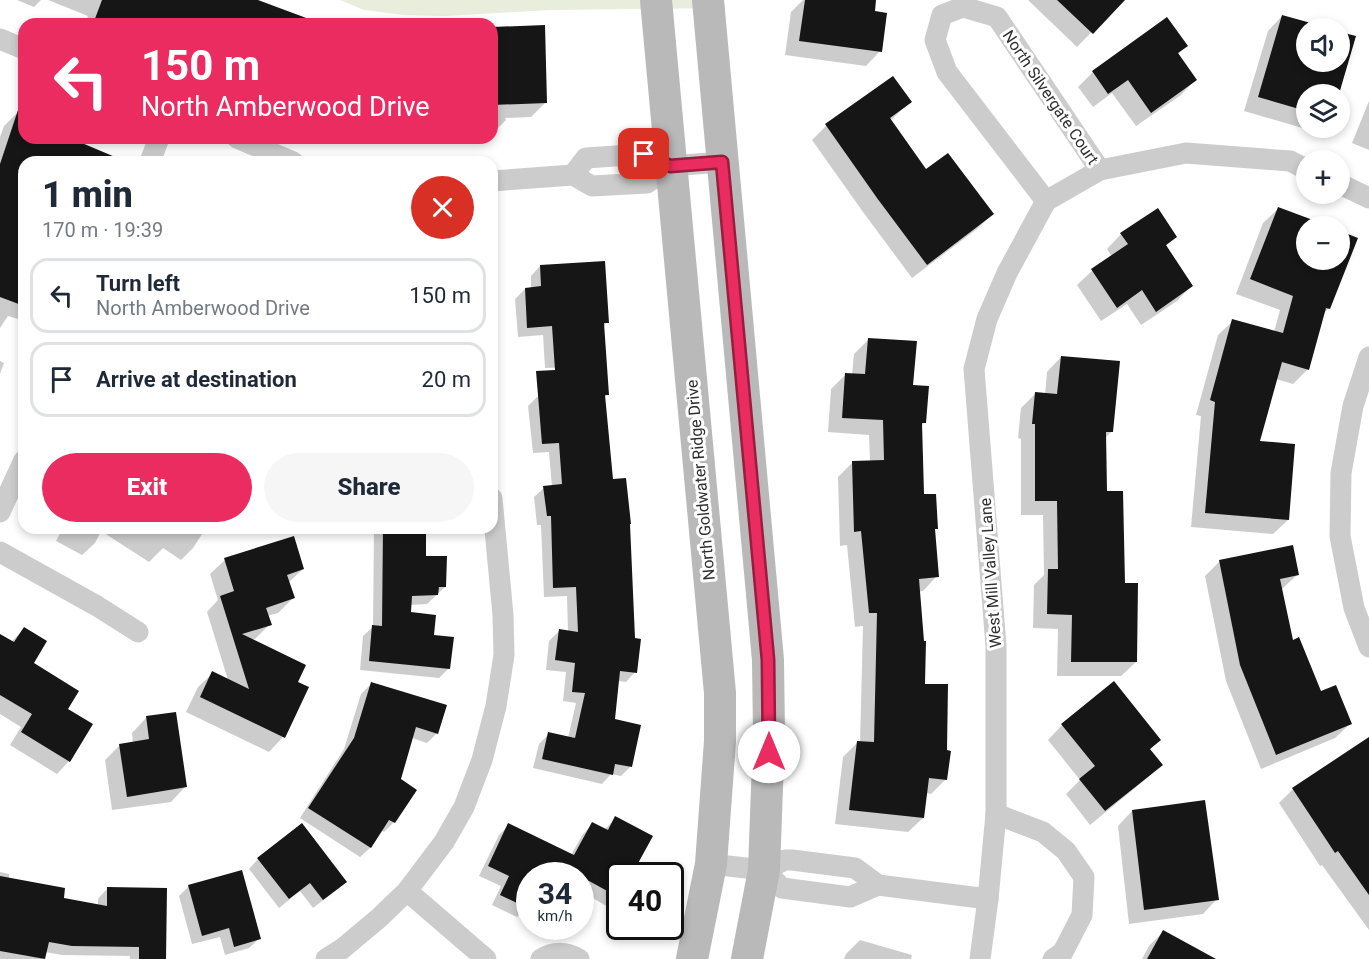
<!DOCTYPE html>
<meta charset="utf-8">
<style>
:root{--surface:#fff;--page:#f6f6f7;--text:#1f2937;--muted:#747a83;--line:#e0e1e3;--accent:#eb2c60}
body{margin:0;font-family:Roboto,sans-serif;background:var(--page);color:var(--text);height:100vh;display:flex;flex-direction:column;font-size:22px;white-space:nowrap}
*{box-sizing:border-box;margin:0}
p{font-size:20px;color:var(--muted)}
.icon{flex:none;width:33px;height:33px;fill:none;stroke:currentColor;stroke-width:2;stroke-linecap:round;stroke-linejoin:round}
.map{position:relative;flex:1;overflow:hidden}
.sheet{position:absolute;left:18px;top:156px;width:480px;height:378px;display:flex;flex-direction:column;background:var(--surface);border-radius:18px;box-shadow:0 3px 9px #0003}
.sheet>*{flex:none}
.top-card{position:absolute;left:18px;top:18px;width:480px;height:126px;border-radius:18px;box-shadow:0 3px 9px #0003;background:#eb2c60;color:#fff;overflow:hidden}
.tools{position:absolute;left:1296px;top:18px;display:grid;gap:12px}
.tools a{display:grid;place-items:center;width:54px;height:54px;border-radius:50%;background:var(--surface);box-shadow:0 3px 9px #0003;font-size:30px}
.speed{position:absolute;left:516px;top:862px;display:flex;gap:12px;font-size:30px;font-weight:700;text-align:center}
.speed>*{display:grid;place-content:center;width:78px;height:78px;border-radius:50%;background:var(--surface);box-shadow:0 3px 9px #0003;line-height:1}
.speed small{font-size:15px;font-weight:400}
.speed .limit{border:3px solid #111;border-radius:9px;background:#fff;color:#111}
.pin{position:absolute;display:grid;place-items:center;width:51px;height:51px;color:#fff;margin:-26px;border-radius:12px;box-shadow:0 3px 9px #0006}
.me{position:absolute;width:66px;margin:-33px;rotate:0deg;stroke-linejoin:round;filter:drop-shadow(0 0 4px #0008)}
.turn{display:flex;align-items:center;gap:21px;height:126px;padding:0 24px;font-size:27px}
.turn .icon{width:78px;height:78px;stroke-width:2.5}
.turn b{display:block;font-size:42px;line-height:51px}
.round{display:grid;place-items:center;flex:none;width:63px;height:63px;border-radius:32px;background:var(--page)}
.summary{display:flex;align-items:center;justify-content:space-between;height:102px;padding:0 24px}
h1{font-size:36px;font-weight:800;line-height:45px}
.button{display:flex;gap:12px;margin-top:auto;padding:12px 24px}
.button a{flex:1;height:69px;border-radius:36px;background:var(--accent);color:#fff;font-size:24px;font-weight:800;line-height:69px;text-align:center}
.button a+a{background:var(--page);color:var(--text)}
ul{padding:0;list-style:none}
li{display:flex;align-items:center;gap:18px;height:75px;margin:0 12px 9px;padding:0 12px;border:3px solid var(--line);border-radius:18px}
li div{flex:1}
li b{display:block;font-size:22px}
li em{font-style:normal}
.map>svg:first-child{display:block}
</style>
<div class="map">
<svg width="1369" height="959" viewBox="0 0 1369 959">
<rect width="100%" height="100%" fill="#fff"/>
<!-- green -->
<path fill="#e8eddc" d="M340,0H723L725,8L550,10L445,16L403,15L364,10Z"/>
<!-- shadow -->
<g fill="#0003">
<path d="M17,0H41L34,7Z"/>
<path d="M48,0H239L260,2L318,24H85L88,16Z"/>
<path d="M803,0H875L873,12L880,51L866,66L785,55L791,12Z"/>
<path d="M1028,0H1123L1077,47Z"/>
<path d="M1282,16L1324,28H1306V62H1340V33L1354,37L1337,94H1306V128H1320L1316,132L1244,111L1268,31Z"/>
<path d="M1167,19L1186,46L1177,55L1195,80L1181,95L1136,126L1112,93L1093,107L1078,87L1093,72Z"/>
<path d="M492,29L546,102L531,117L505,118L506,120L492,134Z"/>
<path d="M1369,101V150L1352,143Z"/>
<path d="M910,102L890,121L926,172L992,214L977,229L912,278L863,212L812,140L826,126Z"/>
<path d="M16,114L24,117V138H79L77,143L90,162H24V313L18,319L8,316L0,328V137L4,126Z"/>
<path d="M350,138H367L365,140Z"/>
<path d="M1278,209L1324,226H1306V260H1340V232L1356,238L1328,309L1322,315L1308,369L1293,384L1276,379L1258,442L1288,520L1273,534L1191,527L1201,416L1196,415L1218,335L1233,321L1274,332L1280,310L1236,294L1263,223Z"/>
<path d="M1121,234L1175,237L1165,247L1191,286L1177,301L1141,325L1127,304L1101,321L1077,285L1092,271L1112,257L1107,249Z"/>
<path d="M540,266L607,322L603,327L608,394L604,398L612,481L635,672L626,682L618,681L613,721L630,767L621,776L611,774L602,784L533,768L539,744L549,734L568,738L576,703L563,701L566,672L546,670L549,641L559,631L568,632L567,596L544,597L541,525H537L534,497L544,488L552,487L549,452L533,453L528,406L537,397L577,393L575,367L545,368L543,335L518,337L515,299L525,289H531V276Z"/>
<path d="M868,340L912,387L925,422L921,426L923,496L936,528L934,530L937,576L923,591L918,592L923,686L946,779L931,794L926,793L923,818L908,832L835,824L843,757L858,742L860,743L863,626L855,627L847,545L840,546L838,477L853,462H870L869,435L828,432L831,389L845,375H852L854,354Z"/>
<path d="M1061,357L1111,432L1105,438V492L1123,585L1136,662L1121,676H1057L1058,629L1033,628L1034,585L1044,575L1043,515H1021V439L1018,438L1021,408L1035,394L1045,395L1047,372Z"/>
<path d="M0,361L4,363L0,374Z"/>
<path d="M63,528H206L193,548L181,560L163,548L149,562L101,531L95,543L82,555L56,541Z"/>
<path d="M374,528H422L424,557L445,587L427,604L410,605V613L449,668L439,678L360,670L363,636L373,627Z"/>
<path d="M225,560L303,569L288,583L293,598L278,613L267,616L270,624L255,639L251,640L296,682L307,688L283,737L269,752L186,712L198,687L213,673L228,680L207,612L218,600L210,574Z"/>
<path d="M1220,561L1297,575L1281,590L1292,642L1320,693L1350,724L1335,738L1261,769L1226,681L1205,576Z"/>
<path d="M24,629L32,664L66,709L69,761L57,774L10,745L21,727L0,714V635L11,642Z"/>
<path d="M371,684L437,733L427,743L412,738L399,780L394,822L384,832L381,830L370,848L360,857L300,818L344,749L361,694Z"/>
<path d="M146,718L185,787L171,802L112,810L105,760L120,745L133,743L132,733Z"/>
<path d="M1062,725L1159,740L1149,750L1161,765L1146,779L1090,825L1066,794L1080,780L1048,740Z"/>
<path d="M1369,751V930L1322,865L1320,866L1279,803L1293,789Z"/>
<path d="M1132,811L1217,899L1203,914L1129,924L1118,826Z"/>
<path d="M616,818L630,876H620V895L608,907L586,894L580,903V876H530V902L527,908L517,917L492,905L501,886L479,876L499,835L509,825L571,855L583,834L593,824L604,830Z"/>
<path d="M258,859L345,881L335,891L313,908L300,891L279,908L249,869Z"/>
<path d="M0,872L9,874V879L62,899L98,905V899L107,889L165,959H130V956L62,955L45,952L43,959H0Z"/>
<path d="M189,886L259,939L249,948L225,955L220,937L192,944L179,896Z"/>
<path d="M1163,932L1211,959H1142L1149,946Z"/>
<path d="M860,940L912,955L911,959H844L846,954Z"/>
</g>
<!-- building -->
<g fill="#161616">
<path d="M102,0H258L317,22L316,24H93Z"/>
<path d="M805,0H876L875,11L887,13L882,52L799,41Z"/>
<path d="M1057,0H1125L1093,34Z"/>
<path d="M1282,15L1329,28H1306V62H1340V32L1356,36L1339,94H1306V111L1258,97Z"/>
<path d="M1167,17L1188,46L1178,53L1197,80L1151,113L1128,80L1108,94L1092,71Z"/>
<path d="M545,25L547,103L492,105V27Z"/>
<path d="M893,76L912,102L890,118L926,169L948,153L994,214L927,265L877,198L825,124Z"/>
<path d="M20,104H24V138H70L127,162H24V306L0,297V164Z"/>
<path d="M1278,207L1329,226H1306V260H1340V231L1358,238L1330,309L1326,308L1309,370L1282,362L1260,441L1295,444L1289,520L1205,513L1215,402L1210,400L1232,319L1283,333L1293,296L1250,279Z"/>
<path d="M1158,208L1177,237L1166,245L1193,286L1156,312L1142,290L1117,308L1091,269L1128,244L1120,233Z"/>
<path d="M605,261L609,323H604L609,395H605L613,479L626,478L631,524H630L635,638L641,639L637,673L620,671L615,719L641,725L632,767L615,764L613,775L542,759L548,732L575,738L585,693L572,692L575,663L555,660L559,629L578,632L576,587L553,588L551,516H547L543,486L562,484L559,443L542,444L536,371L555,370L552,326L527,328L525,288L541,286L540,265Z"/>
<path d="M868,338L917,341L913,385L929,386L926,423H922L924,494H936L938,529H935L939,577L919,579L924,641H926L925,684H948L947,750L951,751L947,780L929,778L924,818L849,810L857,741L874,742L877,613H869L861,531L854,532L852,461L884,460L883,420L842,418L845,373L865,374Z"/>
<path d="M1061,356L1120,361L1113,432H1106L1107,491H1123L1125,583H1138L1137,662H1071L1072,615L1047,614L1048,569H1058L1057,501H1035V424H1032L1035,392L1057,394Z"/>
<path d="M383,528H426V556H447L446,587H439L438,595L412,596L411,612L436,615L434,635L454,637L450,669L369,661L372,625L382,626Z"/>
<path d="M294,536L304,569L287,575L295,598L266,608L272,625L242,634L306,665L298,682L309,687L285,738L200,697L212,671L249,689L220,596L234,591L224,558Z"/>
<path d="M1293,545L1299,575L1280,579L1293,640L1299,637L1321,691L1336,685L1352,724L1276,755L1240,665L1219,560Z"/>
<path d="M24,627L47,641L34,663L79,691L68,709L93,724L70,762L21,732L32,714L0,695V634L14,642Z"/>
<path d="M1114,681L1161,740L1150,749L1163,765L1105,811L1079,779L1095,766L1061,724Z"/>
<path d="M371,682L447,705L438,734L416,727L401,779L417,790L395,823L389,820L371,848L308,808L354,738Z"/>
<path d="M176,712L187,787L127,797L119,744L149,739L146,716Z"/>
<path d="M1369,737V895L1338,851L1335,853L1292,788Z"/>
<path d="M1205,800L1219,900L1144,910L1132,810Z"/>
<path d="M615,816L653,836L631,876H620V898L580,876H530V909L500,895L509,876L488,866L508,823L574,855L592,822L608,830Z"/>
<path d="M302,823L347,882L323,900L310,883L289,899L257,858Z"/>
<path d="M242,870L261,939L234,947L229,928L202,936L188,885Z"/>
<path d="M0,876L65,888L64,898L107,906V887L167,888L166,959H139V947L72,946L49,942L45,959L0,951Z"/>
<path d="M1163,930L1216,959H1147Z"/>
</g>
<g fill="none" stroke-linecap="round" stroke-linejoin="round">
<!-- street -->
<g stroke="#ccc" stroke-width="21">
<path d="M0,39L24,49"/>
<path d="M237,138L293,162"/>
<path d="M150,162L159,138"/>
<path d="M573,175L586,158L644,154L670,166L722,162"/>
<path d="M492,181L573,175L592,186L647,183L670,166"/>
<path d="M1340,184L1369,198"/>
<path d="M1046,201L947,72L935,40L942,15L963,7L997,17L1100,170"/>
<path d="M1046,201L1100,170L1186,153L1290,161L1306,169"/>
<path d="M1369,357L1353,406L1341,473L1340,536L1354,608L1369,647"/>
<path d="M0,512L24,460"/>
<path d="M0,552L97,606L138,632"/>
<path d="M996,814L1043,832L1066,851L1084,877L1082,915L1063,952L1053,959"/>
<path d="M711,864L764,870L785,860H792L855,868L878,885L988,899"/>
<path d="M764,870L782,888L850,897L878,885"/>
<path d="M407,891L486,959"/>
<path d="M326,959L342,949L379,918L407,891L444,842L464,807L482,760L496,706L504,655L503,615L492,498"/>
<path d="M541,959C554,951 567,952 579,959"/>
<path d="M980,959L988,899L996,814V646L974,369L987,319L1007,273L1046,201"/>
</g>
<!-- secondary -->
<g stroke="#b9b9b9" stroke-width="32">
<path d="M656,0L720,693V741L711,864L692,959"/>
<path d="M708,0L768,660L769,734L764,870L747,959"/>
</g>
</g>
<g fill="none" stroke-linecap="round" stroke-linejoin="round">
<defs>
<path id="route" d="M644,154L670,166L722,162L768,660L769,752"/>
</defs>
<!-- route casing -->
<use href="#route" stroke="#991d3e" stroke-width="15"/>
<!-- route -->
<use href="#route" stroke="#eb2c60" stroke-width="10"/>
</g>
<g text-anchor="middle" stroke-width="6" stroke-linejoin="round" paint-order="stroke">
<!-- street labels -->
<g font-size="16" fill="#2f2f2f" stroke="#fff">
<text transform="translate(1051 97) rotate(56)" y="6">North Silvergate Court</text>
<text transform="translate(700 480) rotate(-95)" y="6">North Goldwater Ridge Drive</text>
<text transform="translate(990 573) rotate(-94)" y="6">West Mill Valley Lane</text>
</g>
</g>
</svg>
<div class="tools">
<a><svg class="icon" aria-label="sound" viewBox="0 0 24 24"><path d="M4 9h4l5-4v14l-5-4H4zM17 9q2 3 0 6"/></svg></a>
<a><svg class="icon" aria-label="layers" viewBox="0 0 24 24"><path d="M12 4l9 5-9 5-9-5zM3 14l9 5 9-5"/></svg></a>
<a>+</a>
<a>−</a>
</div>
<div class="speed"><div>34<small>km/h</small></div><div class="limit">40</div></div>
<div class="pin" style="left:644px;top:154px;background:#d93025"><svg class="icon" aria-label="arrive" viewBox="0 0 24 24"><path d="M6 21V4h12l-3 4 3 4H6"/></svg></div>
<svg class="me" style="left:769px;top:752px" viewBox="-20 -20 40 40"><circle r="19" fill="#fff"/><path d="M0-13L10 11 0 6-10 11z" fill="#eb2c60"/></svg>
<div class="top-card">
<div class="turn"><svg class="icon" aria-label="left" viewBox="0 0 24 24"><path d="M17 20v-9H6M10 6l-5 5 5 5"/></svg><div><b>150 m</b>North Amberwood Drive</div></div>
</div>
<section class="sheet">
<div class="summary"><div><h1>1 min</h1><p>170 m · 19:39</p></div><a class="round" style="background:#d93025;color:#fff"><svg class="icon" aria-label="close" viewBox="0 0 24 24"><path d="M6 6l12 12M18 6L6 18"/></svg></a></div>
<ul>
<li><svg class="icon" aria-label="left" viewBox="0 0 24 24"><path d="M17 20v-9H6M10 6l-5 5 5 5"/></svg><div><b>Turn left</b><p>North Amberwood Drive</p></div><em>150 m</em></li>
<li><svg class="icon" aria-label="arrive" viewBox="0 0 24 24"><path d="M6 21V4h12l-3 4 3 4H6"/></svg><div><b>Arrive at destination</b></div><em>20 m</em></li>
</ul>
<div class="button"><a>Exit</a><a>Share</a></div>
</section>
</div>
